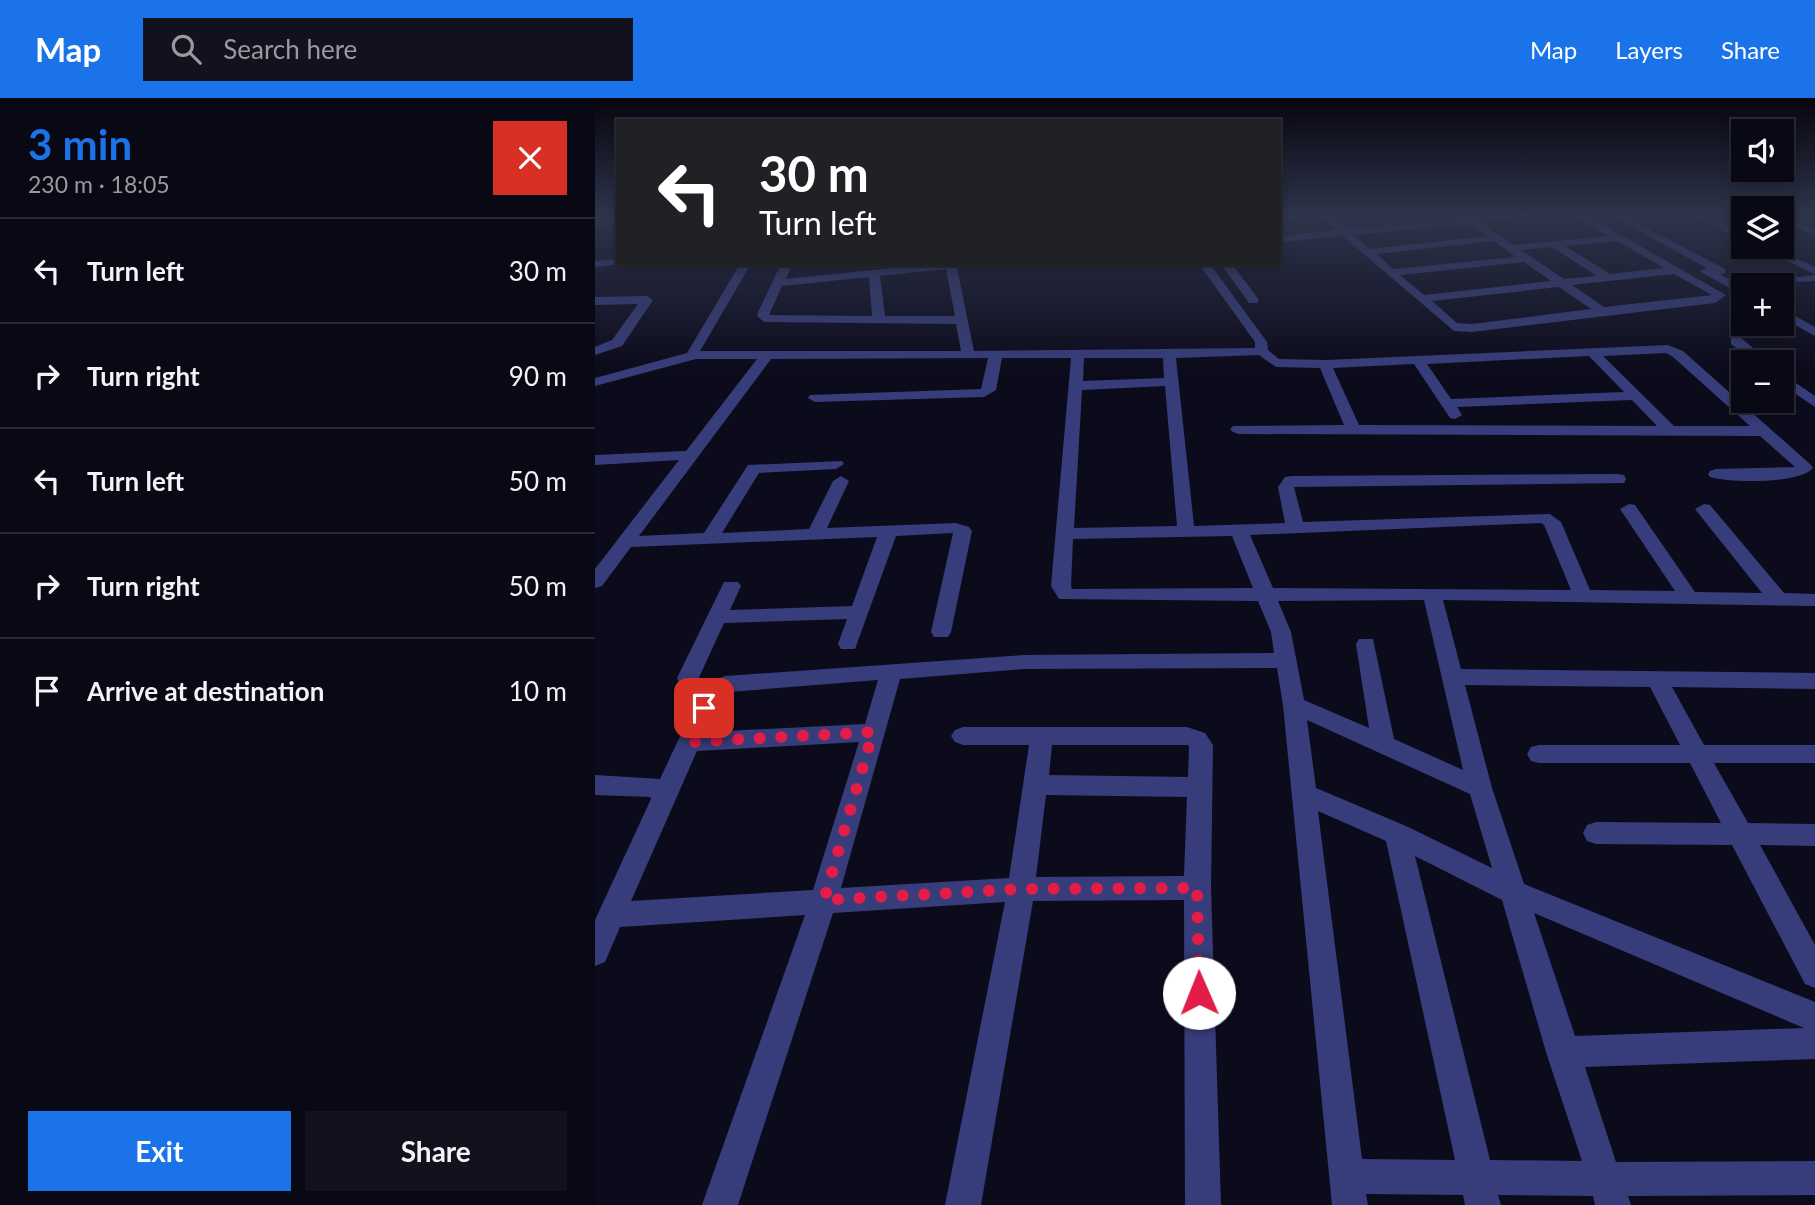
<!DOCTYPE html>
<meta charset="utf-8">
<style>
:root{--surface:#090815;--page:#12111e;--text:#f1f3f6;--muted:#999aa0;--line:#292934;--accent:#1a73e8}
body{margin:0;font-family:Lato,sans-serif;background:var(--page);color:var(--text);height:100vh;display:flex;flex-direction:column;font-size:26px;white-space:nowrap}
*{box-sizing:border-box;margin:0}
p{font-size:23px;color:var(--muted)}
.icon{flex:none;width:38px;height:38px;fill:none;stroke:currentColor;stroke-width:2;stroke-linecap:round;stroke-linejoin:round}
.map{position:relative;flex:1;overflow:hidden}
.panel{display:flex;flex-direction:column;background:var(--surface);width:595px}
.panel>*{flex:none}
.hud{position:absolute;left:21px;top:21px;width:665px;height:147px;border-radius:0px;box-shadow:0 4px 10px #0003,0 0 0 2px var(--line);background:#202124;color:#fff;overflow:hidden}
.controls{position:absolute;left:1136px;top:21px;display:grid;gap:14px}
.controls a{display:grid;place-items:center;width:63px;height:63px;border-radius:0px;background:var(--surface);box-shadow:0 4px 10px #0003,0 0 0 2px var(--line);font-size:35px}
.pin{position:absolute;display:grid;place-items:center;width:60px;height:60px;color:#fff;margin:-30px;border-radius:14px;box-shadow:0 4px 10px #0006}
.me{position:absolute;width:77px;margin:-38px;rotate:359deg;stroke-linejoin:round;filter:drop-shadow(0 0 5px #0008)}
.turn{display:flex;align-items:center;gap:24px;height:147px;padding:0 28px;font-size:32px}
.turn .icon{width:91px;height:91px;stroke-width:2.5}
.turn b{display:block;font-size:49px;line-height:60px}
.round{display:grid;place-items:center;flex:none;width:74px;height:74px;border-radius:0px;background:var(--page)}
.summary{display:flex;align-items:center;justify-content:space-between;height:119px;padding:0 28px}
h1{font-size:42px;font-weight:700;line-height:52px;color:var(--accent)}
.primary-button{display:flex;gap:14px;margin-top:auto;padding:14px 28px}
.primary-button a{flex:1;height:80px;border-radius:0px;background:var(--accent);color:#fff;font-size:28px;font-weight:700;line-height:80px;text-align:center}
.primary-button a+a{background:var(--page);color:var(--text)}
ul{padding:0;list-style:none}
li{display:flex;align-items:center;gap:21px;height:105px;padding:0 28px;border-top:2px solid var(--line)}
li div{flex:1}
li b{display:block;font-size:26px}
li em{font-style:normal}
header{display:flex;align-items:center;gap:42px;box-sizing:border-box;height:98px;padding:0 35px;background:var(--accent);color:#fff}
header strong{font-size:33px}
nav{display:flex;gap:38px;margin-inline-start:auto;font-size:24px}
.search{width:490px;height:63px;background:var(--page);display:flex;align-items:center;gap:18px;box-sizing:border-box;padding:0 24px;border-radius:0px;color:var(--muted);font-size:26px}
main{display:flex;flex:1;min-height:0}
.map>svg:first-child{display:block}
</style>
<header>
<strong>Map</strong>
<div class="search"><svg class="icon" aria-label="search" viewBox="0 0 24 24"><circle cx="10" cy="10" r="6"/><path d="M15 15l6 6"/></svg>Search here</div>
<nav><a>Map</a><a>Layers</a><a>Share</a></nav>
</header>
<main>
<section class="panel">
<div class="summary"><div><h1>3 min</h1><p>230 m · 18:05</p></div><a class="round" style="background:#d93025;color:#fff"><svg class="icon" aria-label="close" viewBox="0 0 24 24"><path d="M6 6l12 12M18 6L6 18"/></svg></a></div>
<ul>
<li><svg class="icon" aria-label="left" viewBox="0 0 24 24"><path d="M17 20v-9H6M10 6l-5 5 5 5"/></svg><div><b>Turn left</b></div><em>30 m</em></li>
<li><svg class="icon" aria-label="right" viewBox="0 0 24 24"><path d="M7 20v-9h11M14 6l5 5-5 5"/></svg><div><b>Turn right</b></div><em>90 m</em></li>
<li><svg class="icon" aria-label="left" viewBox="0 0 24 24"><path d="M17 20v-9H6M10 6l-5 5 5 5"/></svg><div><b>Turn left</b></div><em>50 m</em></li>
<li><svg class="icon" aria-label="right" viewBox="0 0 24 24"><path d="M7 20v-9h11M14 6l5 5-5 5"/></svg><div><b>Turn right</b></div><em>50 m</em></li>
<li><svg class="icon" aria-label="arrive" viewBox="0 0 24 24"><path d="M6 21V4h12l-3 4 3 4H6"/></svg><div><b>Arrive at destination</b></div><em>10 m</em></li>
</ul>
<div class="primary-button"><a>Exit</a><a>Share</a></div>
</section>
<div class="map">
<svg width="1220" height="1107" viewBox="0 0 1220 1107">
<rect width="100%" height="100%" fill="#0c0b1c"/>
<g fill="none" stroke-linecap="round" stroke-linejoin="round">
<!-- minor -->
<g fill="#373d7a" fill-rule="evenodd">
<path d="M684,117H709L684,122Z"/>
<path d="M725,117H736L753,131L866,120L863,117H937L885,124L918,147L1013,138L978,117H991L1131,197L1120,205L877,234L859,233L748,138L684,144V138L742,132ZM874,126L892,138L775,151L759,137ZM899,143L921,159L798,171L782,156ZM1022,143L1069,170L1015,176L970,148ZM957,149L1002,178L969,181L926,152ZM929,164L956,183L829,197L805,177ZM1079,176L1117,197L1009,209L977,187ZM964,189L996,211L877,226L862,225L837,203Z"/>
<path d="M1014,117H1027L1130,171V175L1124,176L1144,186L1220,177V183L1148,187V196L1144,195L1104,173L1112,170Z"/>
<path d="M1096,117H1110L1148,135V142Z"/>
<path d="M1186,117L1220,130V137L1186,124Z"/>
<path d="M23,120V126L0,128V122Z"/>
<path d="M1163,149H1176L1220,169V176Z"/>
<path d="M23,161V166H27L0,169V163Z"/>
<path d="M145,166H156L105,253H366L361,226L169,224L162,218L163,214L186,166H197L191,181L336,166H376L362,170L379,253L660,250V244L604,166H615L672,244L673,252L684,261L730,262L1073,247L1088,253L1216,367L1218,370C1205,386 1135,385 1115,379L1113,376L1115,373L1121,371L1200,369L1165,338L643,336L638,334L635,331L638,328L749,327L725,270L681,269L664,257L581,260L599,428L690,425L683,389L690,379L696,378L1023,376L1029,377L1031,381L1029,385L699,389L708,424L955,416L966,424L995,492L1080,493L1025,411L1034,406L1040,407L1100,494L1167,495L1100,411L1109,406L1115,407L1189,495L1220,496V508L848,502L866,571L1220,575V591L1077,589L1109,647H1220V665H1119L1153,725L1220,726V748L1165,747L1220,847V890L1210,886L1137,747L1001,746L992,743L988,735L992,727L1001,724L1126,725L1095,665H944L936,663L932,656L936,649L944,647H1085L1055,589L870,587L897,690L929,786L1220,904V961L990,969L1021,1064L1220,1063V1097L1033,1098L1036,1107H1000L998,1098L903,1097L906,1107H870L868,1097L771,1096L773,1107H737L688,607L682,570L429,571L305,581L246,790L414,780L434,647H368L360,644L356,638L360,632L368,629H592L610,635L618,647L616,790L626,1107H590L589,802L438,803L386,1107H350L410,804L238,815L143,1107H107L210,817L25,829L10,864L0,868V822L56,701L55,699L0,697V677L65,681L109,587L130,578L429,557L679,555L676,534L663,503L464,501L456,488L476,260H407L401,292L389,299L220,304L213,300L215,297L386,291L393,260L176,261L44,438L109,435L153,367L247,363L249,366L241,371L164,375L127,435L214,431L238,383L246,378L254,383L232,430L361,425L374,429L377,433L356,534L353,539H339L336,534L358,435L301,438L260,551H246L243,546L252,521L129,525L101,586L93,588L85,586L82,580L129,484H143L146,488L135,512L257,508L282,439L36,449L7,488L0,490V471L84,362L0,367V357L91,353L162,261H101L0,288V280L92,255ZM351,171L360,218H290L285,178ZM274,179L277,218L174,217L187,188ZM1071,255L1078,259L1155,328H1079L1008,258ZM994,258L1029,294L856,301L832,266ZM489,260H568L569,280L488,283ZM819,266L855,320L860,321L867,317L862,309L1037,302L1062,328L764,327L738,270ZM570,288L582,428L479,430L487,292ZM946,425L949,427L976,492L678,490L655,437ZM637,438L658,490L477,491L476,488L478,441ZM829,502L868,672L799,641L778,541H764L761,546L774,630L709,602L696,534L683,503ZM283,582L270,626L110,634L126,598L134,594ZM712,622L875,696L897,770L811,728L721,690ZM264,644L218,792L36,803L102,653ZM457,647H592L594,648L593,679L454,677ZM451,697L592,699L589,778L441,779ZM723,713L791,743L860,1062L767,1061ZM820,758L907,802L951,954L987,1063L895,1062ZM939,815L1209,930L980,938Z"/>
<path d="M626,166H637L664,202L662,205H654Z"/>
<path d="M0,199L52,198L58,202L27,248L0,257V249L17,242L43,206L0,207Z"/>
<path d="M1186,210L1220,229V238L1186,219Z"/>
<path d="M1141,239L1146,240L1175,264H1160L1136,246V240Z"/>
<path d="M1186,275L1220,298V309L1186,286Z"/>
</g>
</g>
<!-- sky -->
<linearGradient id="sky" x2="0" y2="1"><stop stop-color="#07060f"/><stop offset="0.43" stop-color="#2e344b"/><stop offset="1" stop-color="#2e344b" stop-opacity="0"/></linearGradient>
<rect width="1220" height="272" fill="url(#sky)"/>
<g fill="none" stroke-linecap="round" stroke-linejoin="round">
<!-- route -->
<path stroke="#e11d48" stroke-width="12" stroke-dasharray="0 21.6" d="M109,610L94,644L278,634L229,802L426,791L602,790L604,895"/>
</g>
</svg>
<div class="controls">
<a><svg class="icon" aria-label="sound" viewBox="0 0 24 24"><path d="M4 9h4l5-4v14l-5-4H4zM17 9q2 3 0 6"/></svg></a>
<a><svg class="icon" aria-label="layers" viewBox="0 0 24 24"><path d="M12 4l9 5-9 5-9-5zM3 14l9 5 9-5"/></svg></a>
<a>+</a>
<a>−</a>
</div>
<div class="pin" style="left:109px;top:610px;background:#d93025"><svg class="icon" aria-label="arrive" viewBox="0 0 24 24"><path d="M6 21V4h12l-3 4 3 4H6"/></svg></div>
<svg class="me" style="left:604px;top:895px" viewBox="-20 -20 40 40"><circle r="19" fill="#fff"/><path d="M0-13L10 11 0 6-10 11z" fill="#e11d48"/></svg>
<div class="hud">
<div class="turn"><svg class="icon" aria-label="left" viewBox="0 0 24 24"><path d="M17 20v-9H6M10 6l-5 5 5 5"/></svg><div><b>30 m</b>Turn left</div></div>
</div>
</div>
</main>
